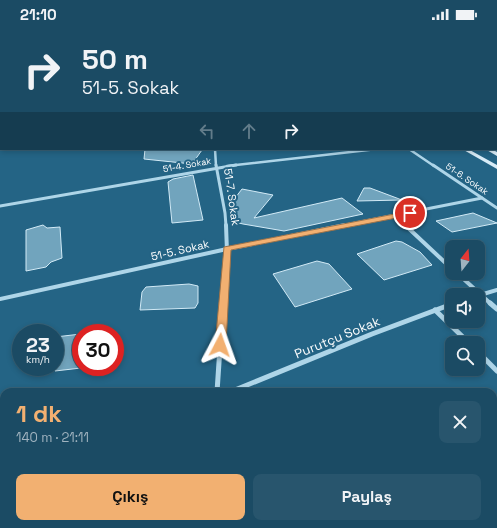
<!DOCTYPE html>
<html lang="tr">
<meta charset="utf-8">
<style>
:root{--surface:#1b4b64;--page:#28556d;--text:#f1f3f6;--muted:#a0b3bf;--line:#396378;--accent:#f2b071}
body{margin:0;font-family:"Space Grotesk",sans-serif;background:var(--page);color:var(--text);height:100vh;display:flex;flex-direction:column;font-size:15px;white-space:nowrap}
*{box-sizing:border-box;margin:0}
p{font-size:13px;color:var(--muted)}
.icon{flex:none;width:22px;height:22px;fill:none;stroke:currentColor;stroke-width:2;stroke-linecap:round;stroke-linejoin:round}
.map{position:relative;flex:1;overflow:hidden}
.panel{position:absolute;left:0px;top:360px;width:497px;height:140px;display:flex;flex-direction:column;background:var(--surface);border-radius:12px 12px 0 0;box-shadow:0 2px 6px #0003,0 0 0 1px var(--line)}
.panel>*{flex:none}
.hud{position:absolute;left:0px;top:0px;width:497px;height:122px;box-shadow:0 2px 6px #0003,0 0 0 1px var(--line);background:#1b4b64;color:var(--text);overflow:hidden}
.needle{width:26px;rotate:17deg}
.tools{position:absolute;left:445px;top:212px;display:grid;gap:8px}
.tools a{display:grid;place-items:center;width:40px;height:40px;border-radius:8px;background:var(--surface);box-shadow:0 2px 6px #0003,0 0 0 1px var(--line);font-size:20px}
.speed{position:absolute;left:12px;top:296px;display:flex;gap:8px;font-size:20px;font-weight:700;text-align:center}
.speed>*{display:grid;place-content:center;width:52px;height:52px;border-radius:50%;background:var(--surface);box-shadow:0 2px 6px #0003,0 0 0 1px var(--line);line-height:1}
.speed small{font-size:10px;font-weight:400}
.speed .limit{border:6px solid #d22;background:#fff;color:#111}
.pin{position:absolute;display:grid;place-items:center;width:34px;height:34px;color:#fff;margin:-17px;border:2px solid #fff;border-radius:50%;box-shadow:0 1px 4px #0007}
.me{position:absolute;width:44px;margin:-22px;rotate:4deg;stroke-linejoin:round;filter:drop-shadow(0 0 3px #0008)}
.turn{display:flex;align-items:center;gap:14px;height:84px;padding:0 16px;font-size:18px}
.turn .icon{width:52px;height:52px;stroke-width:2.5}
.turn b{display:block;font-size:28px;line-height:34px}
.lanes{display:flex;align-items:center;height:38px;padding:0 16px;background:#0003;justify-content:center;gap:20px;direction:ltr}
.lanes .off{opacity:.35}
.round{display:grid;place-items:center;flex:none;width:42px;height:42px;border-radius:8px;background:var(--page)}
.overview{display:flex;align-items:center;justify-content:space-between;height:68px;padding:0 16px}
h1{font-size:24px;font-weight:700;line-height:30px;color:var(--accent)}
.button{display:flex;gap:8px;margin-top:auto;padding:8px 16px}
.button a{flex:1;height:46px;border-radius:8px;background:var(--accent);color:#111;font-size:16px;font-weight:700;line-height:46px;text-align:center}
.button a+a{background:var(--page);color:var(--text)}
.status{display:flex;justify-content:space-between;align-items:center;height:28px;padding:0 20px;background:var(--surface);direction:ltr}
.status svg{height:11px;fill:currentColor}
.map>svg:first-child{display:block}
</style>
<div class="status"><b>21:10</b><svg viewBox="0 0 49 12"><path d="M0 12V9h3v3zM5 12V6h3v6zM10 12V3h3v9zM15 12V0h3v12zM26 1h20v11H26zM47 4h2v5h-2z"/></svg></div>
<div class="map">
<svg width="497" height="500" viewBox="0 0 497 500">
<rect width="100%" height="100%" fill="#246485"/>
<!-- building -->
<g fill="#71a4bd" stroke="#d2eaf6">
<path d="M145,121H184L202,122L192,136L144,131Z"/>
<path d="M193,147L203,192L172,195L168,154L173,151Z"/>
<path d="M364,160H370L402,172L357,173Z"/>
<path d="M242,161L273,167L254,190L342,170L363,186L284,203L243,196L235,194L239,193L235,190L232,174Z"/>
<path d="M473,185L497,195L452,204L436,193Z"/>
<path d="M43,197L47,200L60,199L62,230L51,234L46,239L26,243V202Z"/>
<path d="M396,213L402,214L420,224L432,237L384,252L357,226Z"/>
<path d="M317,233L329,236L352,261L295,279L273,246Z"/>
<path d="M189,256L198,258V275L195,280L140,282L142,264L146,259Z"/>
<path d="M81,306V340L55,343V309Z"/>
</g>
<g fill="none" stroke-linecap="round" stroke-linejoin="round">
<!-- street-far4 -->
<g stroke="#aed5e8" stroke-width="2.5">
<path d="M215,121L216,138"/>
<path d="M409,121L434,138"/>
<path d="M227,138L377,121"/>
</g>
<!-- street-far3 -->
<g stroke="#aed5e8" stroke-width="3">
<path d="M216,137L225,185L226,198"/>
<path d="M433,137L497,180"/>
<path d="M0,178L236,137"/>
<path d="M395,188L406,198"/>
<path d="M340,198L482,170"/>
</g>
<!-- street-far2 -->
<g stroke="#aed5e8" stroke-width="4">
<path d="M405,197L452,241"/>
<path d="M457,245L491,276"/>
<path d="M480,267L497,262"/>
<path d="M0,271L227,221L345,197"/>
<path d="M223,276L227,224L226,197"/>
</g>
<!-- street-far1 -->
<g stroke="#aed5e8" stroke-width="5">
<path d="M490,275L497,281"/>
<path d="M435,282L469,315"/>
<path d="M478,324L497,343"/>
<path d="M217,364L223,275"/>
<path d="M230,364L372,306L452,276"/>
</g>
<!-- street -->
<g stroke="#aed5e8" stroke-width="6">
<path d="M0,424L4,423"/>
<path d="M195,500L196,496"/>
</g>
<!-- secondary -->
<g fill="#d8ecf7" fill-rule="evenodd">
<rect x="0" y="71" width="1" height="2"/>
<rect x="0" y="83" width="1" height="2"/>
<rect x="496" y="87" width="1" height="2"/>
<path d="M462,121H468L497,137V141Z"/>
<path d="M485,121H491L497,124V128Z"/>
</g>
<!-- highway -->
<rect fill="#fff" fill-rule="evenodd" x="0" y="77" width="1" height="4"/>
</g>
<!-- sky -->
<linearGradient id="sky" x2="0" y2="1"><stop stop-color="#143749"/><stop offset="0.43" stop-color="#3f7294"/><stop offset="1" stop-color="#3f7294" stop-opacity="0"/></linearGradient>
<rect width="497" height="122" fill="url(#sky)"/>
<!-- route -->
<path fill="#f2b071" stroke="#9d7249" d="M410,183L412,184V187L231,222L226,317L224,320H216L215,317L224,219Z"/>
<g text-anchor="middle" stroke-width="4" stroke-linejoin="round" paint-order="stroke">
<!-- far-street labels -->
<g font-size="9" fill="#fff" stroke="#246485">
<text transform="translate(187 137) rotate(-10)" y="3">51-4. Sokak</text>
<text transform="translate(467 151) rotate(34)" y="3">51-6. Sokak</text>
</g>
<!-- street labels -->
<g font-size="11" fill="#fff" stroke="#246485">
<text transform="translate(232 169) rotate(82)" y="4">51-7. Sokak</text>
<text transform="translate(180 222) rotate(-13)" y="4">51-5. Sokak</text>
</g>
<!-- near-street labels -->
<g font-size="13" fill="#fff" stroke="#246485">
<text transform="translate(337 309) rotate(-22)" y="5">Purutçu Sokak</text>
</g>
</g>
</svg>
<div class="tools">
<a><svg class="needle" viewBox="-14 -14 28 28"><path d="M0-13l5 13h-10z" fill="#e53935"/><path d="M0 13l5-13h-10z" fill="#a0b3bf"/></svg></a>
<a><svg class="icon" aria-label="sound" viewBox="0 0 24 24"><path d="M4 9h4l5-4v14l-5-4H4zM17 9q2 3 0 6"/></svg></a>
<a><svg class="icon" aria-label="search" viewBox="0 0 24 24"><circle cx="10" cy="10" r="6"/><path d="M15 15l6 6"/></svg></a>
</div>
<div class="speed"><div>23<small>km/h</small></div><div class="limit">30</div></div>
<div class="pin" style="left:410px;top:185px;background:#d93025"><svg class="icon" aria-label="arrive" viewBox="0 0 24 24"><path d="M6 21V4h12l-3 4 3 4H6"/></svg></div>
<svg class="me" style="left:220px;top:317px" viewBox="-20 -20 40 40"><path d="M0-17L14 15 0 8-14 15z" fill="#f2b071" stroke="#fff" stroke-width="4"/></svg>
<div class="hud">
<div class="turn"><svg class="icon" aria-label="right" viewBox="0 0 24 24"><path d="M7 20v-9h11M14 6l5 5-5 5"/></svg><div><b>50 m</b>51-5. Sokak</div></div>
<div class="lanes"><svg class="icon off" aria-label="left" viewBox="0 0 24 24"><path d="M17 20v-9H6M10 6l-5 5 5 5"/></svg><svg class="icon off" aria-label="ahead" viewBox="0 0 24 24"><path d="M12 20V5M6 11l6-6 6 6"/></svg><svg class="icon" aria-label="right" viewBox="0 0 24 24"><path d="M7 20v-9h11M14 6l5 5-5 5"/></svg></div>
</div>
<section class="panel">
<div class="overview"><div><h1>1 dk</h1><p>140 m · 21:11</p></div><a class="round"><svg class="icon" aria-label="close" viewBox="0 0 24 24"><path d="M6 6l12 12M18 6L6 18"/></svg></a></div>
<div class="button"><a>Çıkış</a><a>Paylaş</a></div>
</section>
</div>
